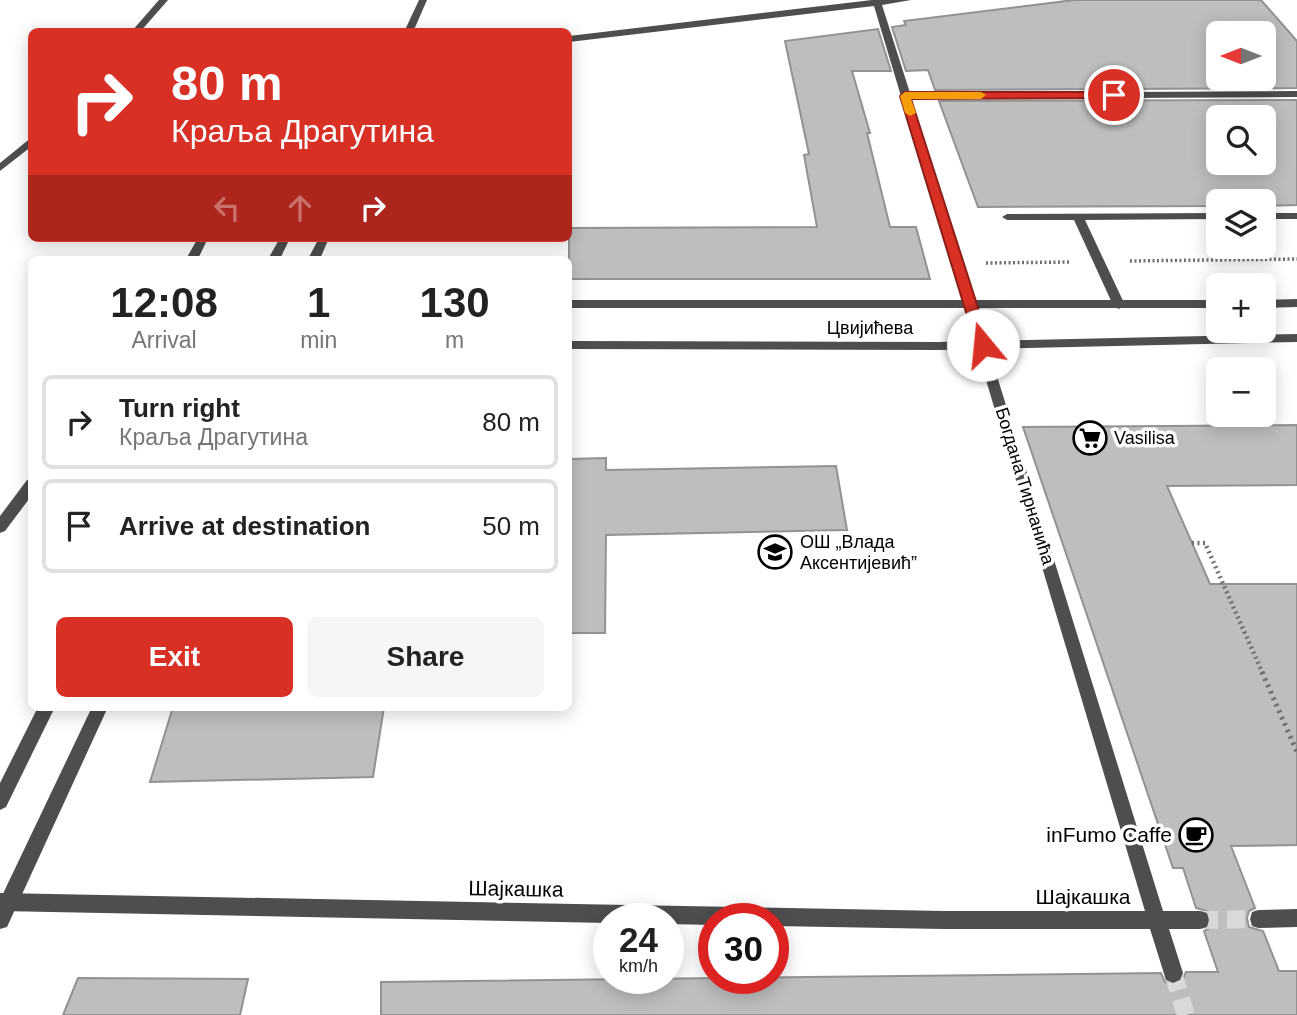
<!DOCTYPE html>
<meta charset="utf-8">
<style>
:root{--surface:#fff;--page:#f6f6f6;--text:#222;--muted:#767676;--line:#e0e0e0;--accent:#d93025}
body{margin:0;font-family:Helvetica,sans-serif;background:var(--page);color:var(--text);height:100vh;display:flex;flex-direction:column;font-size:26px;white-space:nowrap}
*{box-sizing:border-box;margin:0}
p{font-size:23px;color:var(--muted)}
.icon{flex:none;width:38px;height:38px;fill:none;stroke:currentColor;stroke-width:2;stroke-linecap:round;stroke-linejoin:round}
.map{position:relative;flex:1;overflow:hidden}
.sheet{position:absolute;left:28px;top:256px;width:544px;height:455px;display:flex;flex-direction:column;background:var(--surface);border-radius:10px;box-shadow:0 4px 18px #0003}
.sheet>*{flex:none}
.banner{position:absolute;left:28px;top:28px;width:544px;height:214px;border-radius:10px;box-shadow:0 4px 18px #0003;background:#d93025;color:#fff;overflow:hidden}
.needle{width:46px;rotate:270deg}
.fabs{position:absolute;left:1206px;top:21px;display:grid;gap:14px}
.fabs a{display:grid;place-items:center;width:70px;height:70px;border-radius:10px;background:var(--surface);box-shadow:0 4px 18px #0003;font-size:35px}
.speed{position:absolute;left:593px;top:903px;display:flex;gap:14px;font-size:35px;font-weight:700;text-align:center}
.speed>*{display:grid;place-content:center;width:91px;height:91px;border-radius:50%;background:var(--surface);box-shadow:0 4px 18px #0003;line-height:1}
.speed small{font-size:18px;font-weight:400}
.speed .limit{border:10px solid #d22;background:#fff;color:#111}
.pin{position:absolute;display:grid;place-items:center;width:60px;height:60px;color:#fff;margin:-30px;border:4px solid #fff;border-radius:50%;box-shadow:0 2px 7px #0007}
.me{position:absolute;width:77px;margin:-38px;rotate:343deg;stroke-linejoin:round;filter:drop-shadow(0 0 5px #0008)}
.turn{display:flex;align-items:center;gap:24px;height:147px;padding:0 28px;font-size:32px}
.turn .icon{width:91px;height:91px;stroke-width:2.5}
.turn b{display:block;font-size:49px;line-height:60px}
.lanes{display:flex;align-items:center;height:66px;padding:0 28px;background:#0003;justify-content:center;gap:35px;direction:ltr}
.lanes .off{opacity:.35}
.eta{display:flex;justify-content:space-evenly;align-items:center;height:119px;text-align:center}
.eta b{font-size:42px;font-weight:700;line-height:49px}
.cta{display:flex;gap:14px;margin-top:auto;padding:14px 28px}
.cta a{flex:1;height:80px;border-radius:10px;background:var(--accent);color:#fff;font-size:28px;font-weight:700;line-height:80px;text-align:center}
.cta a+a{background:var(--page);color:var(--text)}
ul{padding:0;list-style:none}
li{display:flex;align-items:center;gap:21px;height:94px;margin:0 14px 10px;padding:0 14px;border:4px solid var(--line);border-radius:10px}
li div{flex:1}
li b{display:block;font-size:26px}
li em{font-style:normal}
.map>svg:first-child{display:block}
</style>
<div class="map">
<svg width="1297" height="1015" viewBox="0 0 1297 1015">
<rect width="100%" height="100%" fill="#fff"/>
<!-- building -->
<g fill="#bebebe" stroke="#929292" stroke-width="2" fill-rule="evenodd">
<path d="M1074,0H1261L1297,41V88L935,90L928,70L906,71L892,27L906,25L904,21ZM1218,33H1264V79H1218Z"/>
<path d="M878,29L891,71H852L870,133H867L890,227H916L930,279H569V228L817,227L804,155L809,154L785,41Z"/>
<path d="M1297,100V205L1264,206V201H1218V206L978,207L939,101ZM1218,117H1264V163H1218Z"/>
<path d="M1297,425V485L1167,486L1210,584H1297V845L1231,846L1255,908L1249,911L1247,918L1249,927L1263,931L1279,971H1297V1015H381V982L1161,973L1165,982L1174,985L1182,981L1186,972H1218L1204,931L1210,928V912L1196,908L1183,868H1173L1023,427Z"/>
<path d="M606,458V470L836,466L847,530L606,535L605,633H569V459Z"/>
<path d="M173,707H384L373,777L150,782Z"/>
<path d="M78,978L248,979L240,1015H63Z"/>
</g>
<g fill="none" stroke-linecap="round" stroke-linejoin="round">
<!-- minor-tunnel -->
<g stroke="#d9d9d9" stroke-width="18" stroke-dasharray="18 9" stroke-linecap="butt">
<path d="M1200,920L1259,919"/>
<path d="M1173,973L1186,1015"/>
</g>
<!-- path-far2 -->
<g stroke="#707070" stroke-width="3.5" stroke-dasharray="2 2.5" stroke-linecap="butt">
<path d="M1130,261L1297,259"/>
<path d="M986,263L1069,262"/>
</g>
<!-- path-far1 -->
<path stroke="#707070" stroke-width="4.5" stroke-dasharray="2 3.5" stroke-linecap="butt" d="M1192,543H1205L1263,674"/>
<!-- path -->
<path stroke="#707070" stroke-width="5" stroke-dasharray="2.5 4.5" stroke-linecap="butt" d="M1262,672L1297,752"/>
<!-- service -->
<g fill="#4e4e4e" fill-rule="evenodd">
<path d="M1218,213V219L1085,220L1125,305L1119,309L1113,305L1074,220H1007L1002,217L1007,214Z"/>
<rect x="1264" y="213" width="33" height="6"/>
<path d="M198,238H208L198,259H186Z"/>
<path d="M32,479V495L5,531L0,533V516L27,480Z"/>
</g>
<!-- minor -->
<g fill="#4e4e4e" fill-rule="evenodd">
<path d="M159,0H168L140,32H131Z"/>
<path d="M872,0H911L882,5L910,93L1297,91V97L911,99L1163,911H1200L1207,913L1209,920L1207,927L1200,929H1169L1183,973L1180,980L1173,983L1166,980L1150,929H944L774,926V919H714V925L668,924V919H609V923L0,911V893L944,911H1145L874,6L569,42V36Z"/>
<path d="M32,137V146L0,171V163Z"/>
<path d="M1297,909V927L1259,928L1252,926L1250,919L1252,912L1259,910Z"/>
</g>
<!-- tertiary -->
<g fill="#4e4e4e" fill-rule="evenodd">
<path d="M419,0H427L413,32H404Z"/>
<path d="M280,238H290L280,259H268Z"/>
<path d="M319,238H329L320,259H308Z"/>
<path d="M1297,299V307L1264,308V300Z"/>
<rect x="569" y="300" width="649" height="8"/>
<path d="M1297,334V342L939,350L569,349V341L939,342Z"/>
<path d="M38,707H55L6,807L0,810V783Z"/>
<path d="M92,707H108L7,927L0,929V900Z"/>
</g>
</g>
<!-- route -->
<path fill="#d93025" stroke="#8d1f18" stroke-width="2" d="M905,92H1114L1119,95L1114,98L911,99L990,345L988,349L983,350L976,345L900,96Z"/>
<!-- slow -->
<path fill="#f59e0b" d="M905,92H981L986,95L981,99H911L916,113L910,116L905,113L900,96Z"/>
<!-- icons -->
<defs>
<symbol id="supermarket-ring" viewBox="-11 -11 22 22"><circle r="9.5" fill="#fff" stroke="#000" stroke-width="1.5"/><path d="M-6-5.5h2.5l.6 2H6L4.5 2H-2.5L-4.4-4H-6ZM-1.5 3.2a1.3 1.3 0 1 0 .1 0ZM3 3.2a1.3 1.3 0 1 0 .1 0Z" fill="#000"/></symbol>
<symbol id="school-ring" viewBox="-11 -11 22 22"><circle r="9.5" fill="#fff" stroke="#000" stroke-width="1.5"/><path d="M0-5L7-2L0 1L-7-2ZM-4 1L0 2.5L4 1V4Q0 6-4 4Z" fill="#000"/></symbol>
<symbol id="cafe-ring" viewBox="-11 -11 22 22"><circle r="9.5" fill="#fff" stroke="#000" stroke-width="1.5"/><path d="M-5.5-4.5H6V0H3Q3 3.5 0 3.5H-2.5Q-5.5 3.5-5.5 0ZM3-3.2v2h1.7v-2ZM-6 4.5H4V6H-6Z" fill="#000"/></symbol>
</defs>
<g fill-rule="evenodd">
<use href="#supermarket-ring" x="1071" y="419" width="38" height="38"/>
<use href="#school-ring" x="756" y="533" width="38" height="38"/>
<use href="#cafe-ring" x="1177" y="816" width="38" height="38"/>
</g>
<g text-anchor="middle" stroke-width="7" stroke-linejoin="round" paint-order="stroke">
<!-- street labels -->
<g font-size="18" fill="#000" stroke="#fff">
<text x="870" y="334">Цвијићева</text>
<text transform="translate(1025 486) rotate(73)" y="6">Богдана Тирнанића</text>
</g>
<!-- poi labels -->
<g font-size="18" fill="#000" stroke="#fff" text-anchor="start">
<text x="1114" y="444">Vasilisa</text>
<text x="800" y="548">ОШ „Влада<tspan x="800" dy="21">Аксентијевић”</tspan></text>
</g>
<!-- near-poi labels -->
<g font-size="21" fill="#000" stroke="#fff" text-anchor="end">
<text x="1172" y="842">inFumo Caffe</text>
</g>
<!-- near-street labels -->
<g font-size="21" fill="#000" stroke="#fff">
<text transform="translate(516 889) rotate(1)" y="7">Шајкашка</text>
<text x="1083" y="904">Шајкашка</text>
</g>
</g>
</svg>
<div class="fabs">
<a><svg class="needle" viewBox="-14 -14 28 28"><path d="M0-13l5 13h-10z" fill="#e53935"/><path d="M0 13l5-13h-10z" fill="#767676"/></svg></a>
<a><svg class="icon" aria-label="search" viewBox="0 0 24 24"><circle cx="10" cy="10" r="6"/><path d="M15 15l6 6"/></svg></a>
<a><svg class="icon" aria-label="layers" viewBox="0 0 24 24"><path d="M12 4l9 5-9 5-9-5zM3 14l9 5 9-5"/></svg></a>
<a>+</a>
<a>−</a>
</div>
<div class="speed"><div>24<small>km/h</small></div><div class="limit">30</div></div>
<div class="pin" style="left:1114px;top:95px;background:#d93025"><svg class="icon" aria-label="arrive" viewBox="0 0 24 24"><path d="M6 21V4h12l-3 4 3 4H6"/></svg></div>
<svg class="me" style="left:983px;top:345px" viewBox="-20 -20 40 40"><circle r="19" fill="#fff"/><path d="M0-13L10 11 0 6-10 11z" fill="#d93025"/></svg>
<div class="banner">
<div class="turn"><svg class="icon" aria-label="right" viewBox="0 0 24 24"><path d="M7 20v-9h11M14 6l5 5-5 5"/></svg><div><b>80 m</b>Краља Драгутина</div></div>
<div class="lanes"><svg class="icon off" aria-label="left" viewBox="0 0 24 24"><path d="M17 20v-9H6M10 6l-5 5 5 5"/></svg><svg class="icon off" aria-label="ahead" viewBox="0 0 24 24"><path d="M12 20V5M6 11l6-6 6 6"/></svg><svg class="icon" aria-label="right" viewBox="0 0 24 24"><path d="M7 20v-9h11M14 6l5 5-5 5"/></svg></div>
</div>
<section class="sheet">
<div class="eta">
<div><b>12:08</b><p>Arrival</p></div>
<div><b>1</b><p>min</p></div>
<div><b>130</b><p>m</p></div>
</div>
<ul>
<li><svg class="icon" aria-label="right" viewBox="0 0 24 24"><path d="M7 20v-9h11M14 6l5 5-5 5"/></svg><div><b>Turn right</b><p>Краља Драгутина</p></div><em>80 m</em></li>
<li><svg class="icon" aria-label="arrive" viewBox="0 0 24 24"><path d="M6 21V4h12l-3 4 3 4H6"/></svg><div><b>Arrive at destination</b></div><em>50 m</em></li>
</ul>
<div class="cta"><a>Exit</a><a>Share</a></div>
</section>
</div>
